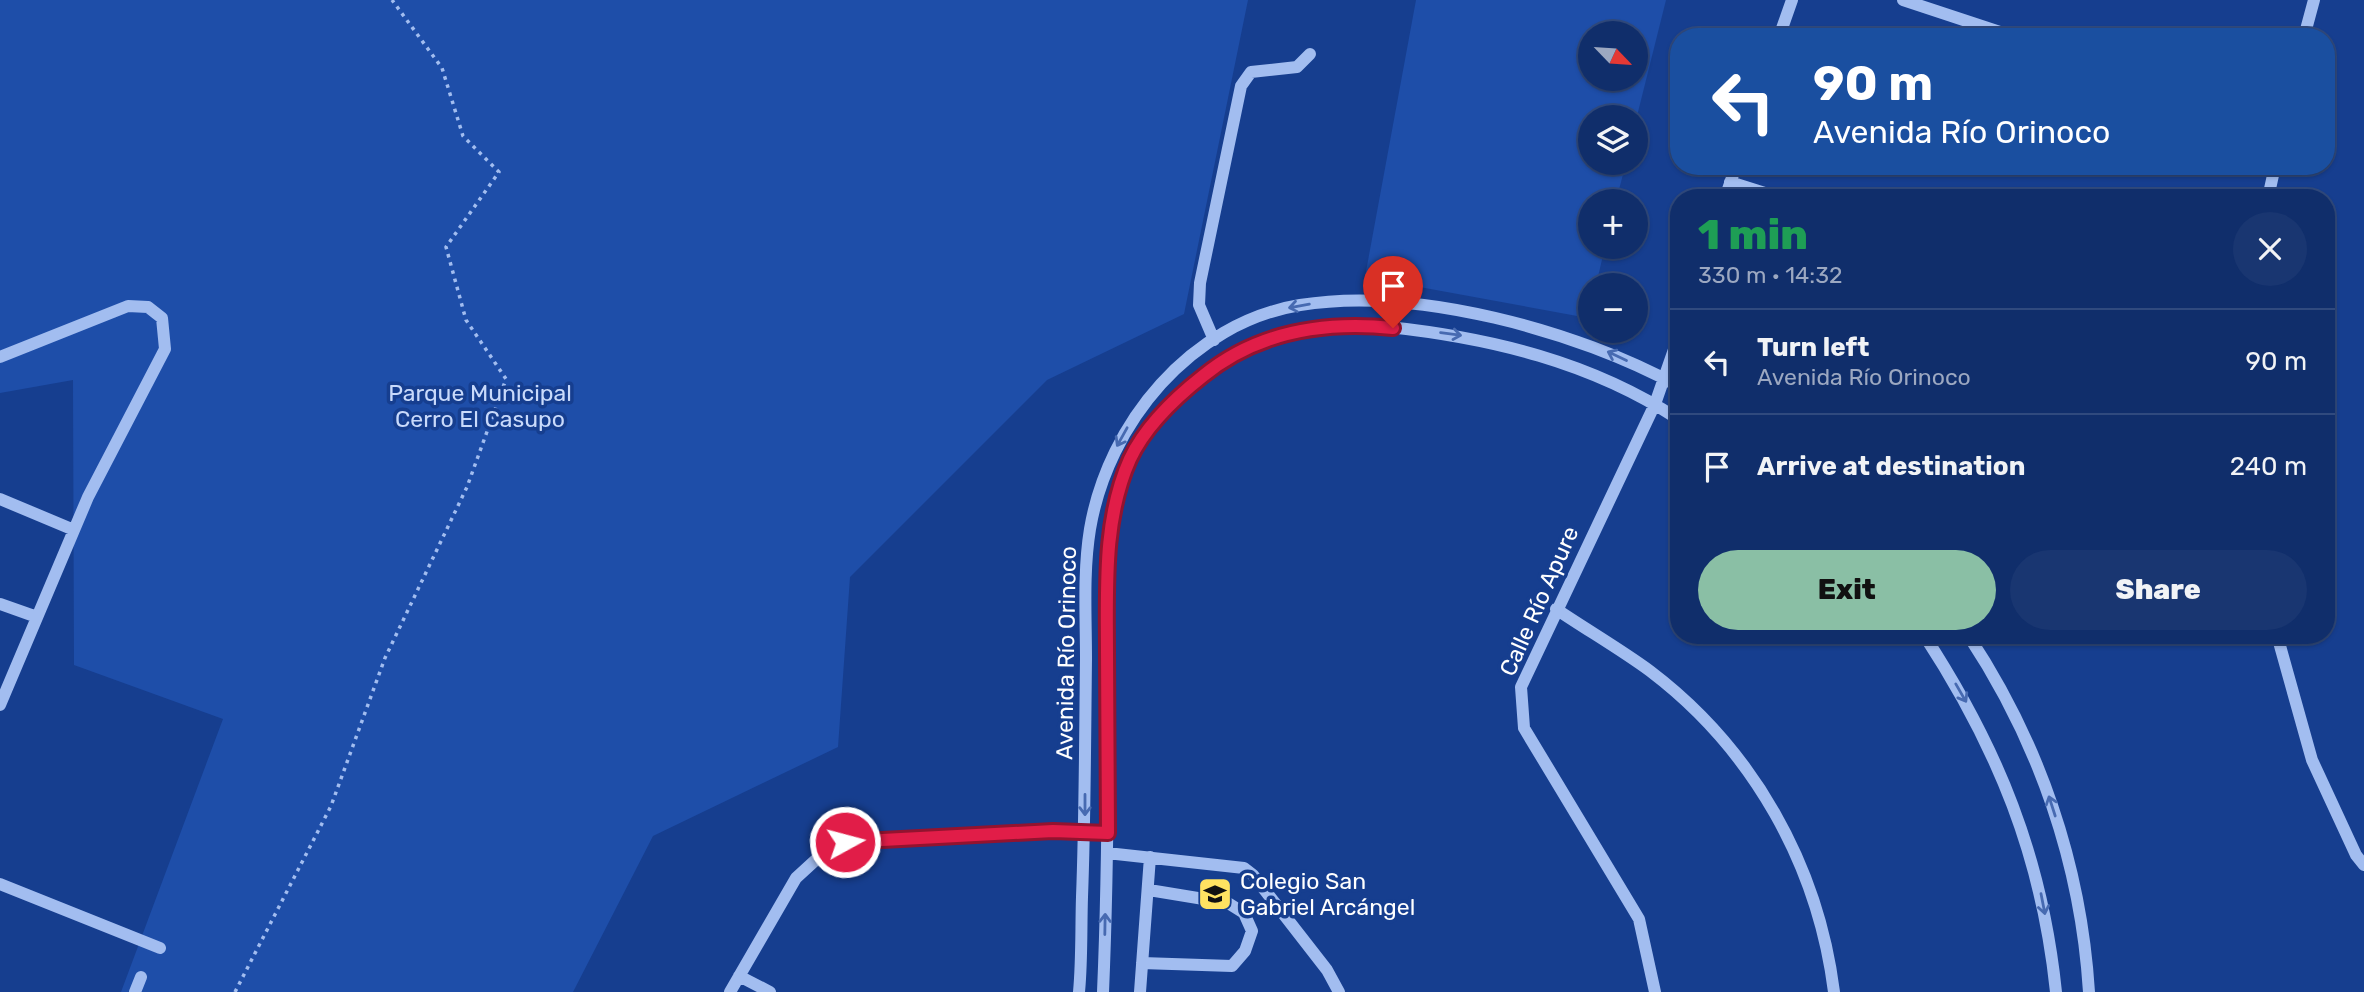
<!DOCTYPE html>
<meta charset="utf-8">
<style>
:root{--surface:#102e6b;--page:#193671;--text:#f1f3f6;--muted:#9ca8c1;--line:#304a7e;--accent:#8abfa5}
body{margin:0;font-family:Rubik,sans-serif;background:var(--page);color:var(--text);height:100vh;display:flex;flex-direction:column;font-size:26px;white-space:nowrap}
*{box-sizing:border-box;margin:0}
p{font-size:23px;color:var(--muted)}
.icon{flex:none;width:38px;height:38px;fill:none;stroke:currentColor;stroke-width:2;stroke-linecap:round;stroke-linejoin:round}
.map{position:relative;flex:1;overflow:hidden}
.panel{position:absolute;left:1670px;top:189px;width:665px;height:455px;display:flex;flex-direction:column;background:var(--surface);border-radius:28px;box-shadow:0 2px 5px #0004,0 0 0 2px var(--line)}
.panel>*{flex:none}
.guide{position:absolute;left:1670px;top:28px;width:665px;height:147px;border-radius:28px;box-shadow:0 2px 5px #0004,0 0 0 2px var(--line);background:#1a4fa0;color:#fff;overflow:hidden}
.needle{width:46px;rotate:115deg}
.tools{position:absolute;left:1578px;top:21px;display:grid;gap:14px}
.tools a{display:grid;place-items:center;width:70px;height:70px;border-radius:50%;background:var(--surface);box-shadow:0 2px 5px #0004,0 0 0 2px var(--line);font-size:35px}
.pin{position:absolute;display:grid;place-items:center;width:60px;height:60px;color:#fff;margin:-72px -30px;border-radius:50% 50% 50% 0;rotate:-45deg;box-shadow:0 0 7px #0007}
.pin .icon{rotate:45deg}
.me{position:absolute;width:77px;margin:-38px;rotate:83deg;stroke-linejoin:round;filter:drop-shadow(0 0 5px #0008)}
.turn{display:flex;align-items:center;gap:24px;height:147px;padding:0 28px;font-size:32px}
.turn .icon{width:91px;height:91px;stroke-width:2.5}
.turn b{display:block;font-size:49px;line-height:60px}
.round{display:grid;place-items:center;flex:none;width:74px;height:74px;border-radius:37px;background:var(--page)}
.head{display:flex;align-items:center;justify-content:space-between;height:119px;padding:0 28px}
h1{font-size:42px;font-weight:800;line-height:52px;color:#1e9e55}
.primary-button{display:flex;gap:14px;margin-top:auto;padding:14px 28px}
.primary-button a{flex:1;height:80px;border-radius:42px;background:var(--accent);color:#111;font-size:28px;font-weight:800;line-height:80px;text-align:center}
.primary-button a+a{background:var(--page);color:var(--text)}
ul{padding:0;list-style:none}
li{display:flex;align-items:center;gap:21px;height:105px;padding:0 28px;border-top:2px solid var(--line)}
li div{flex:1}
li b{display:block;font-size:26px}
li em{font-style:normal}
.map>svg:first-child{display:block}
.green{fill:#1e4ea9;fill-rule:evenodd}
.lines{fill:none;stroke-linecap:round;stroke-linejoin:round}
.path{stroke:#a2bdf0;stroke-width:3.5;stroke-dasharray:3.5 5;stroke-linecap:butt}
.minor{stroke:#a2bdf0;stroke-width:12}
.oneway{stroke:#476ab1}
.route-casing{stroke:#92132f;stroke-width:18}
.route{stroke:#e11d48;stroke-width:12}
.labels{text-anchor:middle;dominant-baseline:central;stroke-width:7;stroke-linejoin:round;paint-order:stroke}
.park-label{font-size:23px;fill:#c9dafb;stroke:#163e8f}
.street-label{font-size:23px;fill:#fff;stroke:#163e8f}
.poi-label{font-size:23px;fill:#fff;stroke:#163e8f;text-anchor:start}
</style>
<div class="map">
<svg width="2364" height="992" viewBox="0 0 2364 992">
<rect width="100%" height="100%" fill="#163e8f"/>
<path class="green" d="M0,0H1248L1184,314L1047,380L850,577L838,747L653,836L573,992H121L223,719L74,665L73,380L0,393Z
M1416,0H1666L1636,120V117H1591V163H1626L1616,201H1591V247H1605L1596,285H1591L1588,318L1365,277ZM1591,33H1636V79H1591Z"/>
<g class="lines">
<path class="path" d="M235,992L331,806L385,658L467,487L506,379L466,320L446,247L499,172L463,136L442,68L392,0"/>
<path class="minor" d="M1903,0L2015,37
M1779,37L1792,0
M2304,37L2314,0
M1730,182L1781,198
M1725,198L1736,166
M2268,198L2275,166
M1214,340L1199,305L1200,283L1241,86L1251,72L1297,67L1310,54
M0,357L128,306L148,307L162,318L165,349L88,497L0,705
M0,499L74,530
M0,604L37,617
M1556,609C1587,630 1620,649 1650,671C1753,749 1818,865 1834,992
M1924,635C1998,748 2042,857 2056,992
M1968,635C2039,742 2081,864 2089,992
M2277,635L2312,760L2356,855L2364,865
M1107,853L1244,868L1253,875L1327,970L1339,992
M0,884L160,948
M1142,963L1232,966L1245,951L1252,931L1244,913L1228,903L1149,890
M739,976L770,992
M135,992L141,977
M730,992L796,878L820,856L845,842L1053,830L1108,833
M1079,992C1082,961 1081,928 1082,897C1085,818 1085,739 1086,659C1086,616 1083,572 1090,529C1108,423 1191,323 1300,305C1415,286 1578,331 1678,386
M1103,992C1107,899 1108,807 1108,714C1107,637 1099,553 1122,478C1131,449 1152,423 1174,402C1236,342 1302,318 1389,327C1491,338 1591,362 1678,419
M1140,992L1150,857
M1655,992L1639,919L1524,728L1521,687L1655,404L1678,338"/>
</g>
<defs><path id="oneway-shaft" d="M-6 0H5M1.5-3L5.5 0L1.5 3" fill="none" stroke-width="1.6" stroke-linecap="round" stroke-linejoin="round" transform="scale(1.75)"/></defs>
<g class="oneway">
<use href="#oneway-shaft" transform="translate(1299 306) rotate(170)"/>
<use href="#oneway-shaft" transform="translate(1451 334) rotate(7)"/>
<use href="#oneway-shaft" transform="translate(1617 356) rotate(-155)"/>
<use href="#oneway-shaft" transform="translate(1122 437) rotate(119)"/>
<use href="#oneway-shaft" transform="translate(1961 693) rotate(60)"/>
<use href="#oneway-shaft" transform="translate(1085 805) rotate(90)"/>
<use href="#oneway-shaft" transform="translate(2052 806) rotate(-108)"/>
<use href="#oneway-shaft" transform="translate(2043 904) rotate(79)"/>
<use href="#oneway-shaft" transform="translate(1105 924) rotate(-89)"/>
</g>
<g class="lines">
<g class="route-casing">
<path id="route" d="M845,842L1053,831L1108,833C1108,773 1107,713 1107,652C1107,588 1103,519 1130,459C1146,425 1175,398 1203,376C1258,331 1325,321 1393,328"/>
</g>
<use href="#route" class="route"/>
</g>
<defs>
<g id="school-square" transform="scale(1.75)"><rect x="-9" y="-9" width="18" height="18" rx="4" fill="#ffe261" stroke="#163e8f"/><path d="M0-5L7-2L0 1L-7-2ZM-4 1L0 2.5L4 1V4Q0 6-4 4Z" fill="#111"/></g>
</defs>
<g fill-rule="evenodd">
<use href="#school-square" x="1215" y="894"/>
</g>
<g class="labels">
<g class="park-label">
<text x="480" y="393">Parque Municipal<tspan x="480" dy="26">Cerro El Casupo</tspan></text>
</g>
<g class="street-label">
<text transform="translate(1539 601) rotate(-66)">Calle Río Apure</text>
<text transform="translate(1066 653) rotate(-89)">Avenida Río Orinoco</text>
</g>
<g class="poi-label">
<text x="1240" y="881">Colegio San<tspan x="1240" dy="26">Gabriel Arcángel</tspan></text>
</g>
</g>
</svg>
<div class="tools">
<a><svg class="needle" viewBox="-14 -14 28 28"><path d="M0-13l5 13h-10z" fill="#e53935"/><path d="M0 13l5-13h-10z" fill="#9ca8c1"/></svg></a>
<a><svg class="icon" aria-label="layers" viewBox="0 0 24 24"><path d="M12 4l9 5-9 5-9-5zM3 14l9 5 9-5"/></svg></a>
<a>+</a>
<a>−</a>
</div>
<div class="pin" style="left:1393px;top:328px;background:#d93025"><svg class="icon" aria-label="arrive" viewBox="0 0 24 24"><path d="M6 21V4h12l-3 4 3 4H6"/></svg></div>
<svg class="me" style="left:845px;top:842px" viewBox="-20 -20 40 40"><circle r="17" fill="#e11d48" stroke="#fff" stroke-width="3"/><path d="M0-11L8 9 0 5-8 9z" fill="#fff"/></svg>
<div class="guide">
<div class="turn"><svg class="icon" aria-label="left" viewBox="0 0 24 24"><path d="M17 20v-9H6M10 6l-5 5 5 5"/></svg><div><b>90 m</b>Avenida Río Orinoco</div></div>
</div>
<section class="panel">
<div class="head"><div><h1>1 min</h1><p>330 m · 14:32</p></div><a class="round"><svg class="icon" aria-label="close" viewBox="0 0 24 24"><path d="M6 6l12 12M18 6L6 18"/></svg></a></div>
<ul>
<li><svg class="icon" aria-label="left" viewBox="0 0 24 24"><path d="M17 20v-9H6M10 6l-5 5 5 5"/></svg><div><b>Turn left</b><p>Avenida Río Orinoco</p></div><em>90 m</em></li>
<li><svg class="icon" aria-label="arrive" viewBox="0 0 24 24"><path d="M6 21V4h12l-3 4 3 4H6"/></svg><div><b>Arrive at destination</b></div><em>240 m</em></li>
</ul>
<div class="primary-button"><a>Exit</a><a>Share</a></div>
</section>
</div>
